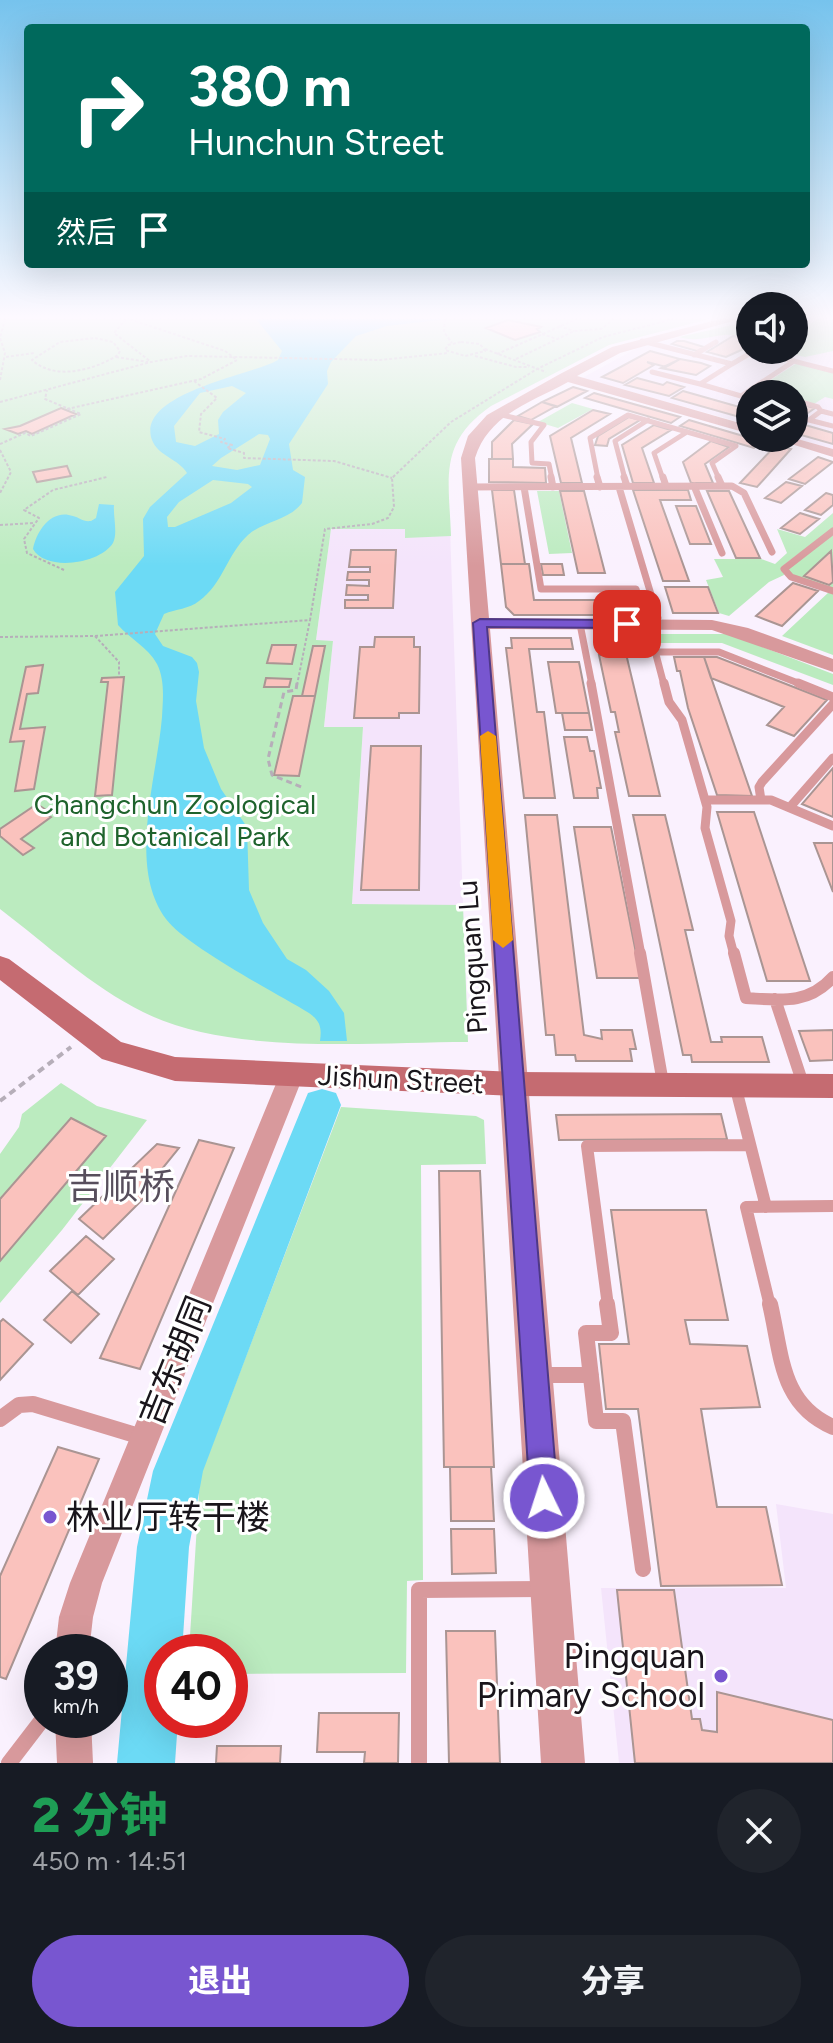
<!DOCTYPE html>
<html lang="zh">
<meta charset="utf-8">
<style>
:root{--surface:#171b24;--page:#20242c;--text:#f1f3f6;--muted:#9ea1a6;--accent:#7856d0}
body{margin:0;font-family:Figtree,"Noto Sans SC",sans-serif;background:var(--page);color:var(--text);height:100vh;display:flex;flex-direction:column;font-size:30px;white-space:nowrap}
*{box-sizing:border-box;margin:0}
p{font-size:26px;color:var(--muted)}
.icon{flex:none;width:44px;height:44px;fill:none;stroke:currentColor;stroke-width:2;stroke-linecap:round;stroke-linejoin:round}
.map{position:relative;height:1763px;overflow:hidden}
.drawer{display:flex;flex-direction:column;background:var(--surface);flex:1}
.drawer>*{flex:none}
.banner{position:absolute;left:24px;top:24px;width:786px;height:244px;border-radius:8px;box-shadow:0 8px 32px #0002;background:#00695c;color:#fff;overflow:hidden}
.controls{position:absolute;left:736px;top:292px;display:grid;gap:16px}
.controls a{display:grid;place-items:center;width:72px;height:72px;border-radius:50%;background:var(--surface);box-shadow:0 8px 32px #0002;font-size:40px}
.speed{position:absolute;left:24px;top:1634px;display:flex;gap:16px;font-size:40px;font-weight:700;text-align:center}
.speed>*{display:grid;place-content:center;width:104px;height:104px;border-radius:50%;background:var(--surface);box-shadow:0 8px 32px #0002;line-height:1}
.speed small{font-size:20px;font-weight:400}
.speed .limit{border:12px solid #d22;background:#fff;color:#111}
.pin{position:absolute;display:grid;place-items:center;width:68px;height:68px;color:#fff;margin:-34px;border-radius:16px;box-shadow:0 4px 12px #0006}
.me{position:absolute;width:88px;margin:-44px;rotate:356deg;stroke-linejoin:round;filter:drop-shadow(0 0 6px #0008)}
.turn{display:flex;align-items:center;gap:28px;height:168px;padding:0 32px;font-size:36px}
.turn .icon{width:104px;height:104px;stroke-width:2.5}
.turn b{display:block;font-size:56px;line-height:68px}
.then{display:flex;align-items:center;height:76px;padding:0 32px;background:#0003;gap:16px;font-size:30px}
.round{display:grid;place-items:center;flex:none;width:84px;height:84px;border-radius:42px;background:var(--page)}
.head{display:flex;align-items:center;justify-content:space-between;height:136px;padding:0 32px}
h1{font-size:48px;font-weight:800;line-height:60px;color:#1e9e55}
.cta{display:flex;gap:16px;margin-top:auto;padding:16px 32px}
.cta a{flex:1;height:92px;border-radius:48px;background:var(--accent);color:#fff;font-size:32px;font-weight:800;line-height:92px;text-align:center}
.cta a+a{background:var(--page);color:var(--text)}
.map>svg:first-child{display:block}
.built{fill:#f4e4fb}
.green{fill:#bbebbf}
.water{fill:#6cdaf5;fill-rule:evenodd}
.lines{fill:none;stroke-linecap:round;stroke-linejoin:round}
.river{fill:#6cdaf5;fill-rule:evenodd}
.building{fill:#fac2bd;stroke:#aa9593;stroke-width:2}
.path-far2{stroke:#b6aeb9;stroke-width:2;stroke-dasharray:3 2;stroke-linecap:butt}
.path-far1{stroke:#b6aeb9;stroke-width:3;stroke-dasharray:6 4;stroke-linecap:butt}
.path{stroke:#b6aeb9;stroke-width:4;stroke-dasharray:7 5;stroke-linecap:butt}
.service-far4{stroke:#d8999c;stroke-width:5}
.service-far3{stroke:#d8999c;stroke-width:7}
.service-far2{stroke:#d8999c;stroke-width:9}
.service-far1{stroke:#d8999c;stroke-width:12}
.service{stroke:#d8999c;stroke-width:16}
.minor{fill:#d8999c;fill-rule:evenodd}
.tertiary{fill:#d8999c;fill-rule:evenodd}
.secondary{fill:#c56b71;fill-rule:evenodd}
.route{fill:#7856d0;stroke:#4e3887;stroke-width:2}
.slow{fill:#f59e0b}
.poi-dot{fill:#7856d0;stroke:#fff;stroke-width:3}
.labels{text-anchor:middle;dominant-baseline:central;stroke-width:6;stroke-linejoin:round;paint-order:stroke}
.park-label{font-size:28px;fill:#1e632c;stroke:#fff}
.street-label{font-size:28px;fill:#19151b;stroke:#fff}
.near-street-label{font-size:34px;fill:#19151b;stroke:#fff}
.near-poi-label{font-size:34px;fill:#19151b;stroke:#fff;text-anchor:start}
.near-neighbourhood-label{font-size:36px;fill:#574e5c;stroke:#fff}
</style>
<div class="map">
<svg width="833" height="1763" viewBox="0 0 833 1763">
<rect width="100%" height="100%" fill="#faf1fe"/>
<path class="built" d="M794,319L833,320V449L794,438V394H750V425L582,378L639,347L750,321V350H794Z
M331,529H450L463,905H352L363,728L324,727L333,641H316Z
M776,1504L833,1514V1763H619L601,1588H786Z"/>
<path class="green" d="M0,319H709L609,345L491,406C438,443 449,478 451,536L405,538V529H331L316,640L333,641L324,727H363L352,904L463,905L468,1042C371,1042 230,1056 143,1012C92,987 46,944 0,909Z
M817,319L833,320V351L805,357L775,350H794V322L812,323Z
M750,321V334C740,339 735,334 724,335C706,337 697,342 679,337Z
M797,363L833,372V399L825,397L814,404L794,399V394H776L758,388Z
M572,403L593,409L558,428L538,422Z
M537,491H559L572,553L549,554Z
M833,513V528C817,543 799,552 783,566L784,575L769,582L729,616L719,613L706,580L723,577L714,559H761L775,564L787,553L777,529L805,537Z
M833,535V589L789,574L788,568L810,548Z
M829,592H833V655L782,636Z
M657,634H729L833,674V685L722,643H659Z
M61,1083L97,1106L147,1120L62,1230L0,1303V1154L19,1127L22,1114Z
M341,1107L476,1116L484,1120L486,1164L421,1165L423,1580L407,1581L406,1673L230,1674V1652H189L200,1477Z"/>
<path class="water" d="M256,319H448L387,326L356,336L331,362L327,371L328,384L289,444L293,470L305,477L302,503C288,521 264,521 248,535C227,554 223,584 199,601C189,609 176,609 164,614L155,634L163,646L192,657L197,663L199,672L196,701L204,748L221,789L247,827L249,890L263,923L287,959L306,970L329,991L344,1013L347,1041H320C322,1027 320,1021 309,1013C276,993 186,946 166,919C127,867 157,778 162,717C163,699 165,680 157,664C148,647 130,639 118,625L115,592L144,556L143,519L150,507L187,473C179,459 158,456 152,440C135,393 253,375 278,360L282,351ZM232,386L246,393L223,412L218,420L219,434L195,446L176,442L174,426L200,393ZM259,434L268,435L270,439L260,465L237,470L212,466L221,458ZM213,480L248,484L252,487L231,503L175,527H168L167,517L179,502Z
M99,504L114,505C113,516 118,533 113,543C100,564 46,572 33,549C36,532 51,508 73,516C81,518 82,522 91,521L96,518Z"/>
<g class="lines">
<path class="river" d="M322,1089L336,1093L341,1105L203,1471L189,1547L182,1652H162V1720H178L175,1763H117L137,1547L153,1471L303,1105L308,1093Z"/>
</g>
<path class="building" d="M508,320L541,327L537,329L540,332L515,340L486,328Z
M750,335V346L726,357L707,352L733,336L744,338Z
M677,341H684L704,347L697,351L672,344Z
M650,351L680,359L666,367L647,362L654,365L623,383L602,377Z
M680,359L701,363L710,366L696,375L661,368Z
M637,378L663,385L667,382L684,387L669,396L625,385Z
M573,387L587,391L557,407L542,402Z
M683,391L750,410V420L672,398Z
M594,393L612,398L680,417L671,423L585,398Z
M542,402L556,406L531,420L518,416Z
M794,403L815,408L795,422L833,433V444L794,433Z
M61,408L76,414L32,434L26,431L18,434L5,429L20,426Z
M593,410L610,414L571,438L582,483H561L550,436Z
M629,417L640,420L609,439L607,446L595,445L598,436Z
M514,420L533,424L512,444L513,459H492V442Z
M689,420L750,438L764,441L754,448L680,426Z
M654,425L671,430L642,448L654,483H633L622,445Z
M711,441L729,447L705,464L713,483H691L683,462Z
M776,445L791,449L757,487L740,483Z
M818,457L833,462L805,484L789,479Z
M489,459H513V467L545,468L546,483L489,482Z
M67,466L71,476L37,482L33,472Z
M786,482L802,486L781,503L765,498Z
M492,490H514L525,564H501Z
M633,490H688L691,500H660L689,581H663Z
M560,491H584L605,573H578Z
M707,491H729L760,558H736Z
M826,493L833,495V505L821,515L805,510Z
M676,506H696L711,544H690Z
M800,513L819,519L800,534L781,528Z
M351,550H396L393,608H345V600H368V595H346L347,585L369,586V580H347L348,572H370V567H349Z
M831,551L833,582L829,585L804,576Z
M501,564H529L534,600H634L638,615H514L506,607Z
M541,564H562L564,575H543Z
M793,583L818,591L782,626L756,616Z
M665,587H708L718,613H673Z
M375,637H414V647H420L419,713H399V718H354L360,647H374Z
M599,637H622L660,796H629L615,732H619L615,712H611L599,655H603Z
M511,638H571L573,649H529L537,712H544L555,798H524L506,648H512Z
M272,645H296L292,664L267,663Z
M313,646H325L315,696H302Z
M674,657H704L752,796L717,795L688,708L680,671H677Z
M704,657H717L827,700L794,736L767,725L784,707L711,678Z
M548,662H579L589,713H556Z
M43,665L38,693L27,694L20,729L45,727L34,789L15,791L24,741L10,742L26,667Z
M124,677L112,795L95,796L108,682H101L102,678Z
M266,678L291,679L289,687H264Z
M293,696H315L299,776L274,775Z
M562,713H589L592,730H565Z
M564,737H587L590,751H594L601,788H597L598,798H574Z
M371,746H421L419,890H361Z
M833,768V817L802,804Z
M37,804L49,812L46,814L51,817L21,839L34,848L23,855L0,836V829Z
M717,812H754L810,981H767Z
M525,815H557L584,1035L602,1039L601,1030H632L636,1049H630L632,1061H576L575,1055H556L554,1035H546Z
M633,815H665L693,930H685L711,1042H722L721,1037H762L769,1062H692L691,1055H683Z
M574,827H611L641,978H597Z
M814,843H833V892Z
M833,1030V1060L810,1061L799,1031Z
M721,1114L727,1139L559,1140L556,1115Z
M71,1118L106,1136L0,1261V1199Z
M199,1140L234,1148L140,1369L100,1358Z
M157,1144L179,1148L153,1180L158,1184L103,1239L79,1219Z
M439,1171H480L494,1467H444Z
M611,1210H706L728,1320H685L690,1344L747,1346L760,1407L701,1409L717,1507H766L782,1585L661,1586L638,1409H606L599,1344H629Z
M86,1236L114,1259L78,1295L50,1271Z
M72,1291L99,1314L71,1343L44,1320Z
M3,1319L33,1344L0,1380V1322Z
M58,1447L99,1459L6,1679L0,1677V1576Z
M450,1467H491L494,1521H451Z
M451,1529H494L496,1573L452,1574Z
M617,1590H674L692,1719H700L702,1730L717,1732V1692L833,1720V1763H635Z
M446,1631H495L500,1763H449Z
M319,1713H399L398,1763H364L365,1752H317Z
M217,1746H281L280,1763H216Z"/>
<g class="lines">
<path class="path-far2" d="M126,319L114,333L151,362
M445,319L444,332L452,343
M559,326L574,331
M542,334L557,339
M95,338L113,342L120,351L118,355C94,370 55,381 32,360L60,342Z
M461,342L480,344L485,351L465,356L445,350L448,345Z
M485,349L546,372
M497,354L577,319
M475,356L516,367H529
M6,357L34,353
M116,357L148,362
M516,359L574,331L601,329L614,319
M0,380L5,353L0,338L5,319
M194,381L217,398L201,414L199,432L225,439L221,442L232,445L227,448L244,453V458L334,461L392,478
M0,402L151,362L187,356L380,360L448,353
M67,409L201,379L237,360L225,351L129,319
M0,444L25,433L31,436L81,414L45,399L47,390
M0,450L11,472L0,493
M0,525L34,523
M64,570L27,553L24,539L39,518L24,510L53,490L107,477
M95,636L310,620L325,529L372,524L388,518L394,507L392,478L451,422L537,369L603,337L673,319
M0,637L95,636L119,662V677
M297,685L310,620"/>
<path class="path-far1" d="M297,683L296,690L284,692L268,759L272,775L304,788"/>
<path class="path" d="M0,1101L71,1047"/>
<path class="service-far4" d="M642,341L732,364L754,351L833,371
M694,355L716,342
M732,364L700,384L741,396L794,361
M652,372L700,384
M751,389L770,394
M794,400L818,407L821,411
M498,414L544,425L531,442L532,463L549,464L552,479
M833,414L821,411L809,420L833,426
M598,479L590,438L628,415L736,446L712,463L719,479
M625,479L615,441L648,420
M663,479L654,453L687,432"/>
<path class="service-far3" d="M551,477L553,487
M597,477L600,487
M624,477L627,486
M663,477L666,486
M718,477L722,486
M694,486L722,553
M470,487L732,486L744,493L772,552
M524,487L541,589H636L644,618L651,624L650,632L664,685
M619,487L658,618L651,624
M833,531L784,569L791,577L833,591
M580,624L592,685
M655,652H719L803,685"/>
<path class="service-far2" d="M591,683L641,955
M664,683L669,702L682,720L707,807L705,828L731,921L729,936L734,955
M798,683L833,697
M705,800H771L833,826
M761,800L759,787L762,782L833,704
M790,807L833,758"/>
<path class="service-far1" d="M640,953L663,1083
M734,953L746,998C780,1000 808,1005 833,977
M775,999L803,1084
M735,1085L766,1207
M608,1306L587,1146L750,1145
M770,1306L746,1207L833,1206"/>
<path class="service" d="M607,1304L611,1333H586L596,1421H623L643,1569
M770,1304C782,1355 780,1404 833,1427
M541,1375H591
M0,1419L19,1405L33,1404L142,1437
M9,1763L42,1720
M419,1763V1590L543,1589"/>
<path class="minor" d="M292,1064L300,1067L304,1074L102,1583L93,1617L89,1652H55L59,1617L70,1583L280,1074L284,1067Z
M55,1720H91L93,1763H57Z"/>
<path class="tertiary" d="M720,319H740L620,353L577,376L750,426V434L568,382C530,403 489,414 475,458L489,618L712,620L748,628L833,659V672L712,630L490,629L585,1763H541L461,458L468,436L487,415L560,374L612,347Z
M772,438H794L833,449V457Z"/>
<path class="secondary" d="M0,956L9,959L121,1042L175,1057L514,1072L833,1074V1098L514,1096L175,1081L102,1059L0,980Z"/>
</g>
<linearGradient id="sky" x2="0" y2="1"><stop stop-color="#76c3ed"/><stop offset="0.56" stop-color="#fdf9ff"/><stop offset="1" stop-color="#fdf9ff" stop-opacity="0"/></linearGradient>
<rect width="833" height="566" fill="url(#sky)"/>
<path class="route" d="M480,619L627,620L634,624L627,628L487,627L558,1498L554,1508L544,1512L534,1508L530,1498L473,623Z"/>
<path class="slow" d="M488,731L496,736L513,940L503,948L493,940L480,736Z"/>
<g class="poi-dot">
<circle cx="50" cy="1517" r="8"/>
<circle cx="721" cy="1676" r="8"/>
</g>
<g class="labels">
<g class="park-label">
<text x="175" y="804">Changchun Zoological<tspan x="175" dy="32">and Botanical Park</tspan></text>
</g>
<g class="street-label">
<text transform="translate(472 957) rotate(-94)">Pingquan Lu</text>
<text transform="translate(401 1079) rotate(3)">Jishun Street</text>
</g>
<g class="near-street-label">
<text transform="translate(175 1361) rotate(-68)">吉东胡同</text>
</g>
<g class="near-poi-label">
<text x="66" y="1517">林业厅转干楼</text>
<text x="705" y="1656" text-anchor="end">Pingquan<tspan x="705" dy="39">Primary School</tspan></text>
</g>
<g class="near-neighbourhood-label">
<text x="121" y="1186">吉顺桥</text>
</g>
</g>
</svg>
<div class="controls">
<a><svg class="icon" aria-label="sound" viewBox="0 0 24 24"><path d="M4 9h4l5-4v14l-5-4H4zM17 9q2 3 0 6"/></svg></a>
<a><svg class="icon" aria-label="layers" viewBox="0 0 24 24"><path d="M12 4l9 5-9 5-9-5zM3 14l9 5 9-5"/></svg></a>
</div>
<div class="speed"><div>39<small>km/h</small></div><div class="limit">40</div></div>
<div class="pin" style="left:627px;top:624px;background:#d93025"><svg class="icon" aria-label="arrive" viewBox="0 0 24 24"><path d="M6 21V4h12l-3 4 3 4H6"/></svg></div>
<svg class="me" style="left:544px;top:1498px" viewBox="-20 -20 40 40"><circle r="17" fill="#7856d0" stroke="#fff" stroke-width="3"/><path d="M0-11L8 9 0 5-8 9z" fill="#fff"/></svg>
<div class="banner">
<div class="turn"><svg class="icon" aria-label="right" viewBox="0 0 24 24"><path d="M7 20v-9h11M14 6l5 5-5 5"/></svg><div><b>380 m</b>Hunchun Street</div></div>
<div class="then">然后<svg class="icon" aria-label="arrive" viewBox="0 0 24 24"><path d="M6 21V4h12l-3 4 3 4H6"/></svg></div>
</div>
</div>
<section class="drawer">
<div class="head"><div><h1>2 分钟</h1><p>450 m · 14:51</p></div><a class="round"><svg class="icon" aria-label="close" viewBox="0 0 24 24"><path d="M6 6l12 12M18 6L6 18"/></svg></a></div>
<div class="cta"><a>退出</a><a>分享</a></div>
</section>
